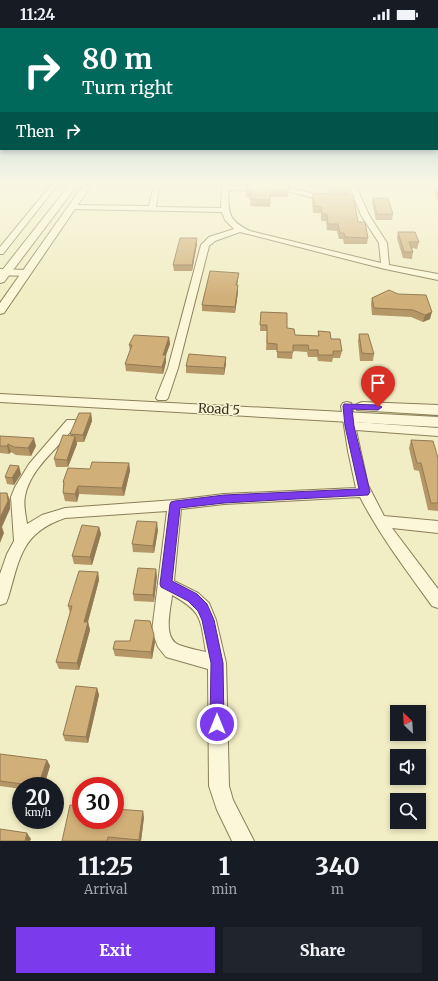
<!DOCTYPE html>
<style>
:root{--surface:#171b24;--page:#20242c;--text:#f1f3f6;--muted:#9ea1a6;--accent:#7c3aed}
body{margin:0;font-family:Merriweather,serif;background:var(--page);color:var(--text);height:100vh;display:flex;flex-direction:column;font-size:15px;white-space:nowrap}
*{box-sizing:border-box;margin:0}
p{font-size:13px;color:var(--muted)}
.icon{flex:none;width:22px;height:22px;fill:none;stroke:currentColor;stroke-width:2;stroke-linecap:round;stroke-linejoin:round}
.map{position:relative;height:813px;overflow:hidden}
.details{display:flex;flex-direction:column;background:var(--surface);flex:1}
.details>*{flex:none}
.guide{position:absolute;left:0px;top:0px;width:438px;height:122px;box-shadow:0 2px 6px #0003;background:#00695c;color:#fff;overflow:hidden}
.needle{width:26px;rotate:335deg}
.buttons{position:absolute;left:390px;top:677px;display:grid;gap:8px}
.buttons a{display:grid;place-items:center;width:36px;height:36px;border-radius:0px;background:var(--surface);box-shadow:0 2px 6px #0003;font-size:20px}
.speed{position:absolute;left:12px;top:749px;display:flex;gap:8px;font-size:20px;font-weight:700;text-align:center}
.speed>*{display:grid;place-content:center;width:52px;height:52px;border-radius:50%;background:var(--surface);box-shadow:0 2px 6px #0003;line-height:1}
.speed small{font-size:10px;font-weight:400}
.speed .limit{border:6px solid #d22;background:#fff;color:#111}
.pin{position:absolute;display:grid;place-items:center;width:34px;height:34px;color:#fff;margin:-41px -17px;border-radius:50% 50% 50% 0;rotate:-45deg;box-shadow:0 0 4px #0007}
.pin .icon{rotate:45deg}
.me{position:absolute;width:44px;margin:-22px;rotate:0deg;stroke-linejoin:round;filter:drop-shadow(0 0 3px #0008)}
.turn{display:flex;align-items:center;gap:14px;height:84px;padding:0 16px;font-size:18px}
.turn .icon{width:52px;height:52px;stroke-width:2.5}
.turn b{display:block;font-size:28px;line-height:34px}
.then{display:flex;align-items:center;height:38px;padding:0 16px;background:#0003;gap:8px;font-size:15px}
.eta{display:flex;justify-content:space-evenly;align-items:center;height:68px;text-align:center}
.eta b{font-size:24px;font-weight:800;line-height:28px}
.cta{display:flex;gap:8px;margin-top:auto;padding:8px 16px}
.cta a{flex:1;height:46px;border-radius:0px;background:var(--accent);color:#fff;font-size:16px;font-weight:800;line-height:46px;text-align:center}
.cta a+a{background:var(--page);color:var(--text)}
.status{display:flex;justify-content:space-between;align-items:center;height:28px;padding:0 20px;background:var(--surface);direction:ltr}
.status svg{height:11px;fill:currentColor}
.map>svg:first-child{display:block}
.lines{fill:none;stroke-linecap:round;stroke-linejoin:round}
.minor-casing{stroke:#8c7f59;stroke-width:2}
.tertiary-casing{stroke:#8c7f59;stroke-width:2}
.minor{fill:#fbf7d8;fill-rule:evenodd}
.tertiary{fill:#fbf7d8;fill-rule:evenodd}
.wall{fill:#b49667}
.shaded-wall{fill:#927a54}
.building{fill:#d1af78;stroke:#927a54}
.route{fill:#7c3aed;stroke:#51269a}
.labels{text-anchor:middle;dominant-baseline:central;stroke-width:3;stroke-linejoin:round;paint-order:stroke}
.street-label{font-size:13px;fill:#3c331e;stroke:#f7f5d4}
</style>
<div class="status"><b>11:24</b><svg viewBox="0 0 49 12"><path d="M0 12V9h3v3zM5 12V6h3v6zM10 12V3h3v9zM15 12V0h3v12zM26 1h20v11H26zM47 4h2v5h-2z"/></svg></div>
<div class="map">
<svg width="438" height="813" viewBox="0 0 438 813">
<rect width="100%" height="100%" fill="#f1edc4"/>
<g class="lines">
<g class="minor-casing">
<path id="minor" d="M52,156H58L3,226H0V219Z
M154,156H160L156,179L221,180L222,156H228V158L287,159L314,166L354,168L349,156H355L369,187L387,215L389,237L438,246V252L385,241L240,204L215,213L209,218L178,340L168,370L166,372H158L156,370L168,340L201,217L209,209L234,201L225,192L222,184L72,181L69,179L72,177L149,178ZM228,162L287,163L314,170L355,172L361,187L379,215L381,235L250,203C227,192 229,185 228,162Z
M0,241L26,242L30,245L26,248L0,247Z
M347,374L351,375L355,394L438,400V408L356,402L368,457L384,488L438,493V505L392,500L438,561V580L432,578C407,543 380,508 360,469L224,476L181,481L174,553L198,565L209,575L216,592L226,635L229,758L233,772L254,813H232L217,782L209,758L208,641L166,629L158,619L152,603L167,483L65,490C21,505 20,530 8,570L6,575L0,577V546L7,526L14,513L11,469L15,459L29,436L67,392H75L77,395C61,419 31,438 25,468C23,477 26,488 27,496L42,487L65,480L175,472L224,466L356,460L348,423L341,378L343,375ZM172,567C203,584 200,591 206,624C197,622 187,620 179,617C162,610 171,581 172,567Z"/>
</g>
<g class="tertiary-casing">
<path id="tertiary" d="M70,156H78L4,254L0,255V245Z
M84,156H92L4,285L0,286V275Z
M0,366L438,389V399L0,374Z
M362,374L438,377V387L357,382L355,379L357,376Z"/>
</g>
<use href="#minor" class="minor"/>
<use href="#tertiary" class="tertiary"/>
</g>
<path class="wall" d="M248,156H301V157L289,156V158L248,157Z
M328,157L351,161L350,166L327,165Z
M436,157H438V173L434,165Z
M289,158L288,169H271L270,179L250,178L251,169H246V162Z
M313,165L358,194L368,210L367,216H344L343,211H339L337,203L327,202L326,193H321V185H313L312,171Z
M373,170L393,186L392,192H376L372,175Z
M398,204L419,214L417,221L412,220L413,224L412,231L403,230L397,210Z
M197,210V216L192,243H174L173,237Z
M238,251L237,257H238V264L235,285L202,283V277Z
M389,262L430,291L423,294L411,289L372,287L371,276L372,270Z
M261,284L287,300L295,307L318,308V303L331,311L342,323L340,330H333L332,334L318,333L317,329H308L307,324L293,323L292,331L277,330V322H266L267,303H260Z
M359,306L374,326L373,333H360L358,313Z
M169,309L170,316L166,327V334L163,346L126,343L125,336L130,323L129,317Z
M226,329V336L224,347L186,345V338Z
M91,385L92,393L84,414H77V416L68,439H56L54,431L71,408L70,406Z
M0,408L36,418L31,428L16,427L11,424L9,426L0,425Z
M411,412L438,430V483L428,482L419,443L414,442L409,420Z
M129,435L130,443L124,468L79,466L77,474L65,473L63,465L64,459L63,454L90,441Z
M21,446L14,457L7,456L5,449Z
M99,499L101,506L92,537L74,536L72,528Z
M158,502L154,525L133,524L132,516Z
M98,544L99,552L88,594L90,602L79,642L59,641L56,634L70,585L68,578Z
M157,548L154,574L134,573L133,566Z
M130,613L155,614L152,631L115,628L113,621Z
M97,660L99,667L88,715L65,713L63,707Z
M0,726L47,732L50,738L44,758H21V761L0,758Z
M144,789L141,813H62Z"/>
<path class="shaded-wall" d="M197,210V216L192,243V237Z
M239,245L238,251L236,264V257Z
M238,257V264L235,285V279Z
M432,284L430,291L423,294L425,287Z
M169,309L170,316L166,327V334L163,346L162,339L163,327Z
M226,329V336L224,347V340Z
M91,385L92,393L84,414L83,407Z
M75,408L77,416L68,439L67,432Z
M34,410L36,418L31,428L28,420Z
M8,416L11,424L9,426L7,418Z
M129,435L130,443L124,468L122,460Z
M19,438L21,446L14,457L12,450Z
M78,458L79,466L77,474L75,466Z
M7,465L10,472V481L2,499L4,505L0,515V490Z
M157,494L158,502L154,525L153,518Z
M99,499L101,506L92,537L90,529Z
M156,541L157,548L154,574L153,567Z
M98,544L99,552L86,601L84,594Z
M88,594L90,602L79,642L77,635Z
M154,607L155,614L152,631L151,624Z
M97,660L99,667L88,715L86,709Z
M47,732L50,738L44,758H38Z
M143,783L144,789L141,813H139V812Z
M27,805L31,811L30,813H25Z"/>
<path class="building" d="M247,157L289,158V162H271L270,172L250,171L251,162H246Z
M328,157H350L351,161L328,160Z
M313,165L353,167L358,194H365L368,210L345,209L344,205H340L338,196H328L327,186H322L321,179L314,178Z
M373,170H388L393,186H377Z
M398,204H415L419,214H409L413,224H404Z
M180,210H197L192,237H173Z
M210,243L239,245L236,257H238L235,279L202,277Z
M389,262L398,266L426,267L432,284L425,287L413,282L374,280L372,270Z
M261,284L287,285V300L294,301L295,307L319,308L318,303L330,304L331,311H340L342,323H333V327H318V322H309L308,317H293V324H277V316L267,315V297H260Z
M359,306H368L374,326L362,325Z
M134,307L169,309L163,327H166L162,339L125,336L132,317H129Z
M189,326L226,329L224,340L186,338Z
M79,385H91L83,407L70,406Z
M63,407L75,408L67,432L54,431Z
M0,408L34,410L28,420L14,419L8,416L7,418H0Z
M411,412L433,413L438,430V475H431L421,435H417Z
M92,434L129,435L122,460L78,458L75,466L63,465L64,454H63L68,440L90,441Z
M10,437L19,438L12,450L5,449Z
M0,465H7L8,473L0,490Z
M137,493L157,494L153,518L132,516Z
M82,497L99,499L90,529L72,528Z
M138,540L156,541L153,567L133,566Z
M79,543L98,544L84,594H88L77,635L56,634L72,578H68Z
M135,592L150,593L154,607L151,624L113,621L115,613H130Z
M76,658L97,660L86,709L63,707Z
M0,726L47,732L38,758L0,753Z
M70,777L81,778V792H115V781L143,783L139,812L108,809L107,813H62Z
M0,801L27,805L25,813H0Z"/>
<linearGradient id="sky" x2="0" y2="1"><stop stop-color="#8dbad8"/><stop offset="0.58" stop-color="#f9f7e4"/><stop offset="1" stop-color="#f9f7e4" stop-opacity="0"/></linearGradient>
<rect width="438" height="270" fill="url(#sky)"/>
<path class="route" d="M344,376L378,377L382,379L378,382L352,381L354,398L370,464L368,467L224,475L180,480L172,553L197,566L207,576L214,592L223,635L224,696L222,701L217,703L212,701L210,696L211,635L202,592L198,583L188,573L161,559L160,556L170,476L171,474L175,473L224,467L359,461L345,398L343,378Z"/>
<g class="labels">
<g class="street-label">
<text transform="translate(219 381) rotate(3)">Road 5</text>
</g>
</g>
</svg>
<div class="buttons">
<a><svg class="needle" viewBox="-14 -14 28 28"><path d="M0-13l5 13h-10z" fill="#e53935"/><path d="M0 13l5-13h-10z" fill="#9ea1a6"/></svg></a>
<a><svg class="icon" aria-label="sound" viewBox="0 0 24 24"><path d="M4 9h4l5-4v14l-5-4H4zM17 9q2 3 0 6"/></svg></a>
<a><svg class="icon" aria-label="search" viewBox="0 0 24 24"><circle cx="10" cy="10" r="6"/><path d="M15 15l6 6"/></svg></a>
</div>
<div class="speed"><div>20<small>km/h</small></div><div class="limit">30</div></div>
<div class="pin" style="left:378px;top:379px;background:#d93025"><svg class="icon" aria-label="arrive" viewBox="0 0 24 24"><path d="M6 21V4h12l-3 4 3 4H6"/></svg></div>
<svg class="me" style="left:217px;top:696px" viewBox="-20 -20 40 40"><circle r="17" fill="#7c3aed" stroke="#fff" stroke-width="3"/><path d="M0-11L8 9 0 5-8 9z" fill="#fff"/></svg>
<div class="guide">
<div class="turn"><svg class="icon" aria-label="right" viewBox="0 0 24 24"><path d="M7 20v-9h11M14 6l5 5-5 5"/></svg><div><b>80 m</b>Turn right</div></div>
<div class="then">Then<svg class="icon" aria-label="right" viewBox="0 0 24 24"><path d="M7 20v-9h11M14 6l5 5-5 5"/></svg></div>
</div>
</div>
<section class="details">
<div class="eta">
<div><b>11:25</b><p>Arrival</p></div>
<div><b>1</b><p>min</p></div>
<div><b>340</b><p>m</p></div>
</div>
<div class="cta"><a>Exit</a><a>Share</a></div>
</section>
